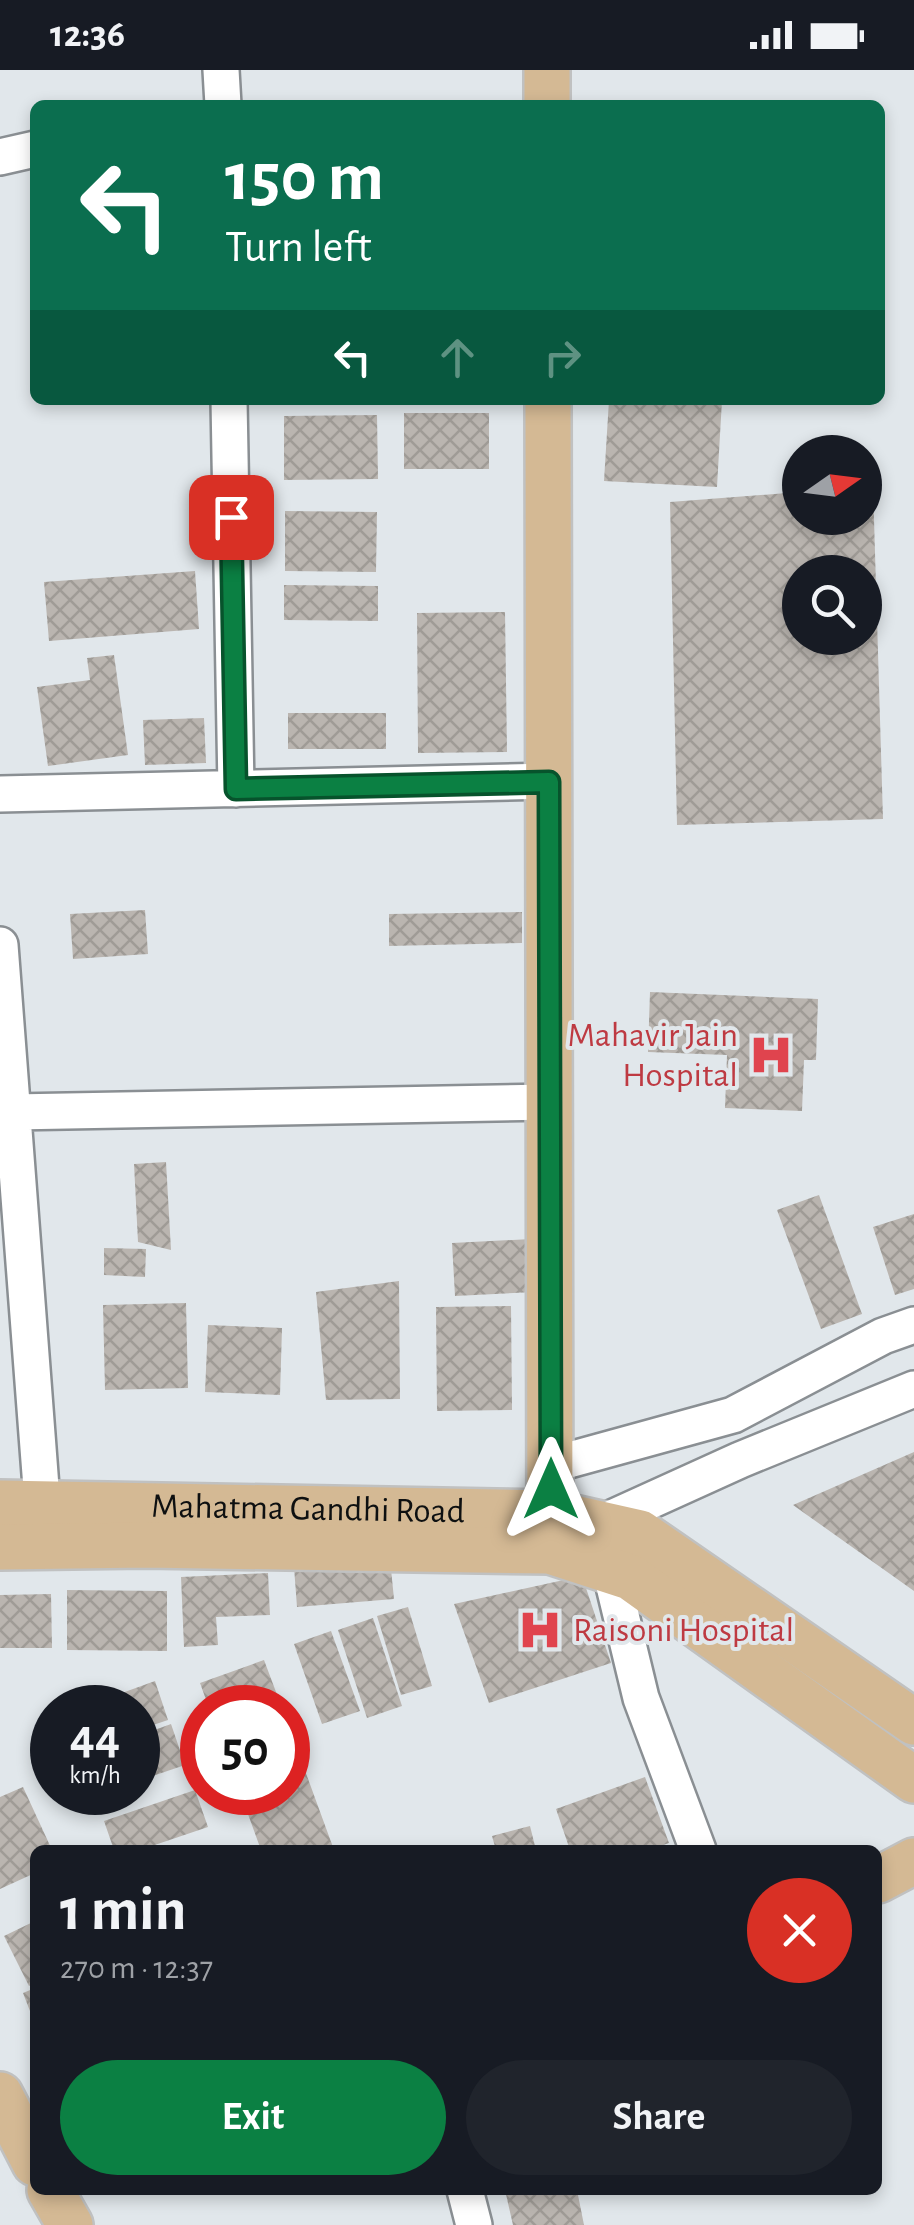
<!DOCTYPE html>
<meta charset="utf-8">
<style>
:root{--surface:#171b24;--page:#20242c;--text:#f1f3f6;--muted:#9ea1a6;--accent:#0b8043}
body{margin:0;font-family:"Alegreya Sans",sans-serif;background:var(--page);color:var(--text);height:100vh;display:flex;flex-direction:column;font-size:38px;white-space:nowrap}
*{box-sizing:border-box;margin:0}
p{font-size:32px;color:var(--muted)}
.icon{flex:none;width:55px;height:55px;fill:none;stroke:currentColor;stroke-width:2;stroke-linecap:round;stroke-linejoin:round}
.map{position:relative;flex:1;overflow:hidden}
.side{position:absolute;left:30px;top:1775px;width:852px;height:350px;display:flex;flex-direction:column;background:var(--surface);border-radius:15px;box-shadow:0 5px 15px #0003}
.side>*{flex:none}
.top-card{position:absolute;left:30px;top:30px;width:855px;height:305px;border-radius:15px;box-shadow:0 5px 15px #0003;background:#0b6e4f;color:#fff;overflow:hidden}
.needle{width:65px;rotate:76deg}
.fabs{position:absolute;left:782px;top:365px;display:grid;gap:20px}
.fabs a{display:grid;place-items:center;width:100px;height:100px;border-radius:50%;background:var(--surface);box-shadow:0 5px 15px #0003;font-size:50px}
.speed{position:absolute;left:30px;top:1615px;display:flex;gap:20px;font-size:50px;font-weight:700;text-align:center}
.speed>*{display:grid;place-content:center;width:130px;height:130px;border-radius:50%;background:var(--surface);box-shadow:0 5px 15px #0003;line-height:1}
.speed small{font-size:25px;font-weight:400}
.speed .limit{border:15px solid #d22;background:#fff;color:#111}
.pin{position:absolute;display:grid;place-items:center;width:85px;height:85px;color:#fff;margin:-42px;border-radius:20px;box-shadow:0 5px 15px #0006}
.me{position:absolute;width:110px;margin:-55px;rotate:0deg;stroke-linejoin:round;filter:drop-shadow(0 0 8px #0008)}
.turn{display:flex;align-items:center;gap:35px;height:210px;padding:0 30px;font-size:45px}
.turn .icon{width:130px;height:130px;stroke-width:2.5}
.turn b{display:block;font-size:70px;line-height:85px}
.lanes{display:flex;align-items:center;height:95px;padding:0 30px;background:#0003;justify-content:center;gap:50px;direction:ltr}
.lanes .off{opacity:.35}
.round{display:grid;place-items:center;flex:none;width:105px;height:105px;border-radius:52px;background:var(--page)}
.headline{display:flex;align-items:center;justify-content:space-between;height:170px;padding:0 30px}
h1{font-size:60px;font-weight:600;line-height:75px}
.cta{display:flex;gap:20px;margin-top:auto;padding:20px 30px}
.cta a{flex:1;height:115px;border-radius:60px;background:var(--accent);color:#fff;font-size:40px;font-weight:600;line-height:115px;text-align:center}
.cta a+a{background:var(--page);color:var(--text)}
.status{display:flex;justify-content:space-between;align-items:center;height:70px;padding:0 50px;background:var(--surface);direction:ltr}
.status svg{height:28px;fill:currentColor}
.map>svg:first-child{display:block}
.building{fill:url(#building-cross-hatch);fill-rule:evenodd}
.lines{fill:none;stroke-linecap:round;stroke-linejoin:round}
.minor-casing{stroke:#8a8f93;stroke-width:40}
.major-casing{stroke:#c0c1c1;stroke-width:50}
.minor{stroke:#fff;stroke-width:35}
.major{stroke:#d4b994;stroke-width:45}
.route-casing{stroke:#07532c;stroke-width:25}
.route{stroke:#0b8043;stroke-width:18}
.labels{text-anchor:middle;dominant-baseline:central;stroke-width:8;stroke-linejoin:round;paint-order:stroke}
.health-label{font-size:35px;fill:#be3a42;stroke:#e1e7eb;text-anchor:end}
.street-label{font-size:35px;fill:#0e1011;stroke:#e1e7eb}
</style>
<div class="status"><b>12:36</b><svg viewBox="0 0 49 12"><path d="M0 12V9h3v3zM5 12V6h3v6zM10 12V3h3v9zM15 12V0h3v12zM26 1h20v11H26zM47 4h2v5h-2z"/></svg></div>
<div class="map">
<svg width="914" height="2155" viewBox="0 0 914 2155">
<defs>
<pattern id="building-cross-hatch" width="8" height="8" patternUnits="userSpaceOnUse" patternTransform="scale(2.5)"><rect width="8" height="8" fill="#bab5b0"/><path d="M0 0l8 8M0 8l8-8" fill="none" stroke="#9f9b96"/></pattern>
</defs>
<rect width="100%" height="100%" fill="#e1e7eb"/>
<path class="building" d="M609,330H722L717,417L604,411Z
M404,343H489V399H404Z
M377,345L378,409L284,410V346Z
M873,416L883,749L677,755L670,432L800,422V448H865V417ZM800,502H865V568H800Z
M285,441L377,442L376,502L285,501Z
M195,501L199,559L49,571L44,512Z
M284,515L378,516V551L284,550Z
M505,542L507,682L418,683L417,543Z
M114,585L128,685L48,696L37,617L90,610L87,588Z
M288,643H386V679H288Z
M204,648L206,693L145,695L143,650Z
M145,840L148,884L73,889L70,844Z
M522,842V873L389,876V844Z
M650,922L818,929L816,990H804L802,1041L725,1038L727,985L648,982Z
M166,1092L171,1180L138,1172L134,1094Z
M819,1125L862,1244L821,1259L777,1140Z
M914,1144V1219L895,1225L873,1157Z
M531,1169L535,1222L455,1226L452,1173Z
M104,1178L146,1179L145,1207L104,1205Z
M399,1211L400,1329L326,1330L316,1222Z
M186,1233L188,1318L105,1320L103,1235Z
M511,1236L512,1340L437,1341L436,1237Z
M208,1255L282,1258L280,1325L205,1322Z
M914,1382V1521L793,1435Z
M390,1489L394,1529L297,1537L294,1497Z
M268,1503L270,1545L216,1547L218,1575L184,1577L181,1507Z
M582,1506L611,1593L489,1633L454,1534Z
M67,1520L167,1521V1581L67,1580Z
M51,1524L52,1578H0V1525Z
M408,1537L432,1616L401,1625L377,1546Z
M373,1548L402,1636L367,1648L338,1560Z
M331,1561L360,1641L322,1654L294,1574Z
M264,1590L282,1638H209L200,1613Z
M155,1611L168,1650L138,1660V1638H102L100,1631Z
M171,1654L185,1695L138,1711V1666Z
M288,1654L334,1780H261L240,1722H288Z
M645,1707L669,1773L649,1780H570L556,1739Z
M23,1717L52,1780H35V1803L0,1819V1727Z
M195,1720L208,1757L140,1780H114L104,1751Z
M530,1756L536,1780H496L492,1766Z
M35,1851V1913L29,1916L4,1866Z
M35,1918V1954L23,1923Z
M505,2120H577L584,2155H513Z"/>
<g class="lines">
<g class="minor-casing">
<path id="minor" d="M221,0L223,35
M0,87L35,79
M229,330L236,719
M0,724L549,711
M0,875L44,1457
M13,1042L550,1032
M551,1395L733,1345L883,1266L914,1255
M698,1780L641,1628L599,1454L740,1390L914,1319
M465,2120L474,2155"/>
</g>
<g class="major-casing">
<g id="major">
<path d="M547,0V35"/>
<path d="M548,330L550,1481"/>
<path id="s1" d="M0,1433L551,1443L640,1463L914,1652"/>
<path d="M0,1477L145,1475L550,1481L630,1507L914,1710"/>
<path d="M878,1810L914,1791"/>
<path d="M0,2025L35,2093"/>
<path d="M50,2120L70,2155"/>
</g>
</g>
<use href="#minor" class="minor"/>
<use href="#major" class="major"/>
</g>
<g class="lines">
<g class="route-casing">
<path id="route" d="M231,447L236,719L549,712L551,1419"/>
</g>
<use href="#route" class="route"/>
</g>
<defs>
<g id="hospital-bare" transform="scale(3.45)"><path d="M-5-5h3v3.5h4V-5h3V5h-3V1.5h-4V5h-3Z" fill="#e0444e" stroke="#e1e7eb" stroke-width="2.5" paint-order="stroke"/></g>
</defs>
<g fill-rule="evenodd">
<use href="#hospital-bare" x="771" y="985"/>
<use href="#hospital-bare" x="540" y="1560"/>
</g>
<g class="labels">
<g class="health-label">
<text x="738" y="965">Mahavir Jain<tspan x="738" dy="40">Hospital</tspan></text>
<text x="573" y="1560" text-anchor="start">Raisoni Hospital</text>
</g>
<g class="street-label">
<text stroke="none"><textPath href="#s1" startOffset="308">Mahatma Gandhi Road</textPath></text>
</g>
</g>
</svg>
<div class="fabs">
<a><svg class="needle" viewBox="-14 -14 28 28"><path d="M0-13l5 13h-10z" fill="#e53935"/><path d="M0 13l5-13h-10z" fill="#9ea1a6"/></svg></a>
<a><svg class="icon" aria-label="search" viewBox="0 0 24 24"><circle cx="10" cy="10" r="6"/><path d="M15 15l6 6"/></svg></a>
</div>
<div class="speed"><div>44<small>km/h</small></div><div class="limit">50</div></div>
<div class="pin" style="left:231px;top:447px;background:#d93025"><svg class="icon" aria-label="arrive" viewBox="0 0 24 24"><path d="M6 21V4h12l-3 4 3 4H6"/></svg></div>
<svg class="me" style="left:551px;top:1419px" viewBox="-20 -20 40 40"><path d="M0-17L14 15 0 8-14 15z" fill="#0b8043" stroke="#fff" stroke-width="4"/></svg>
<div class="top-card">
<div class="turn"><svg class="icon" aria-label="left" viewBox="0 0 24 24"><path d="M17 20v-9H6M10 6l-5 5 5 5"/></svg><div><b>150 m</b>Turn left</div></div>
<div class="lanes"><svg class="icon" aria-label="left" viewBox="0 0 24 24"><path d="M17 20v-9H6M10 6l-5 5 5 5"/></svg><svg class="icon off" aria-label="ahead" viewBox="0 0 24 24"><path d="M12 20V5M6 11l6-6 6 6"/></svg><svg class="icon off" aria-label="right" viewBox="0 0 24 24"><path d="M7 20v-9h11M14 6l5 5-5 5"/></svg></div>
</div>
<section class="side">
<div class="headline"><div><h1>1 min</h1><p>270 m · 12:37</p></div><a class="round" style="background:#d93025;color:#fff"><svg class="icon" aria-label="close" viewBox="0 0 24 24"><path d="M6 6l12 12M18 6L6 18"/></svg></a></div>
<div class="cta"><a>Exit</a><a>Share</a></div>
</section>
</div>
